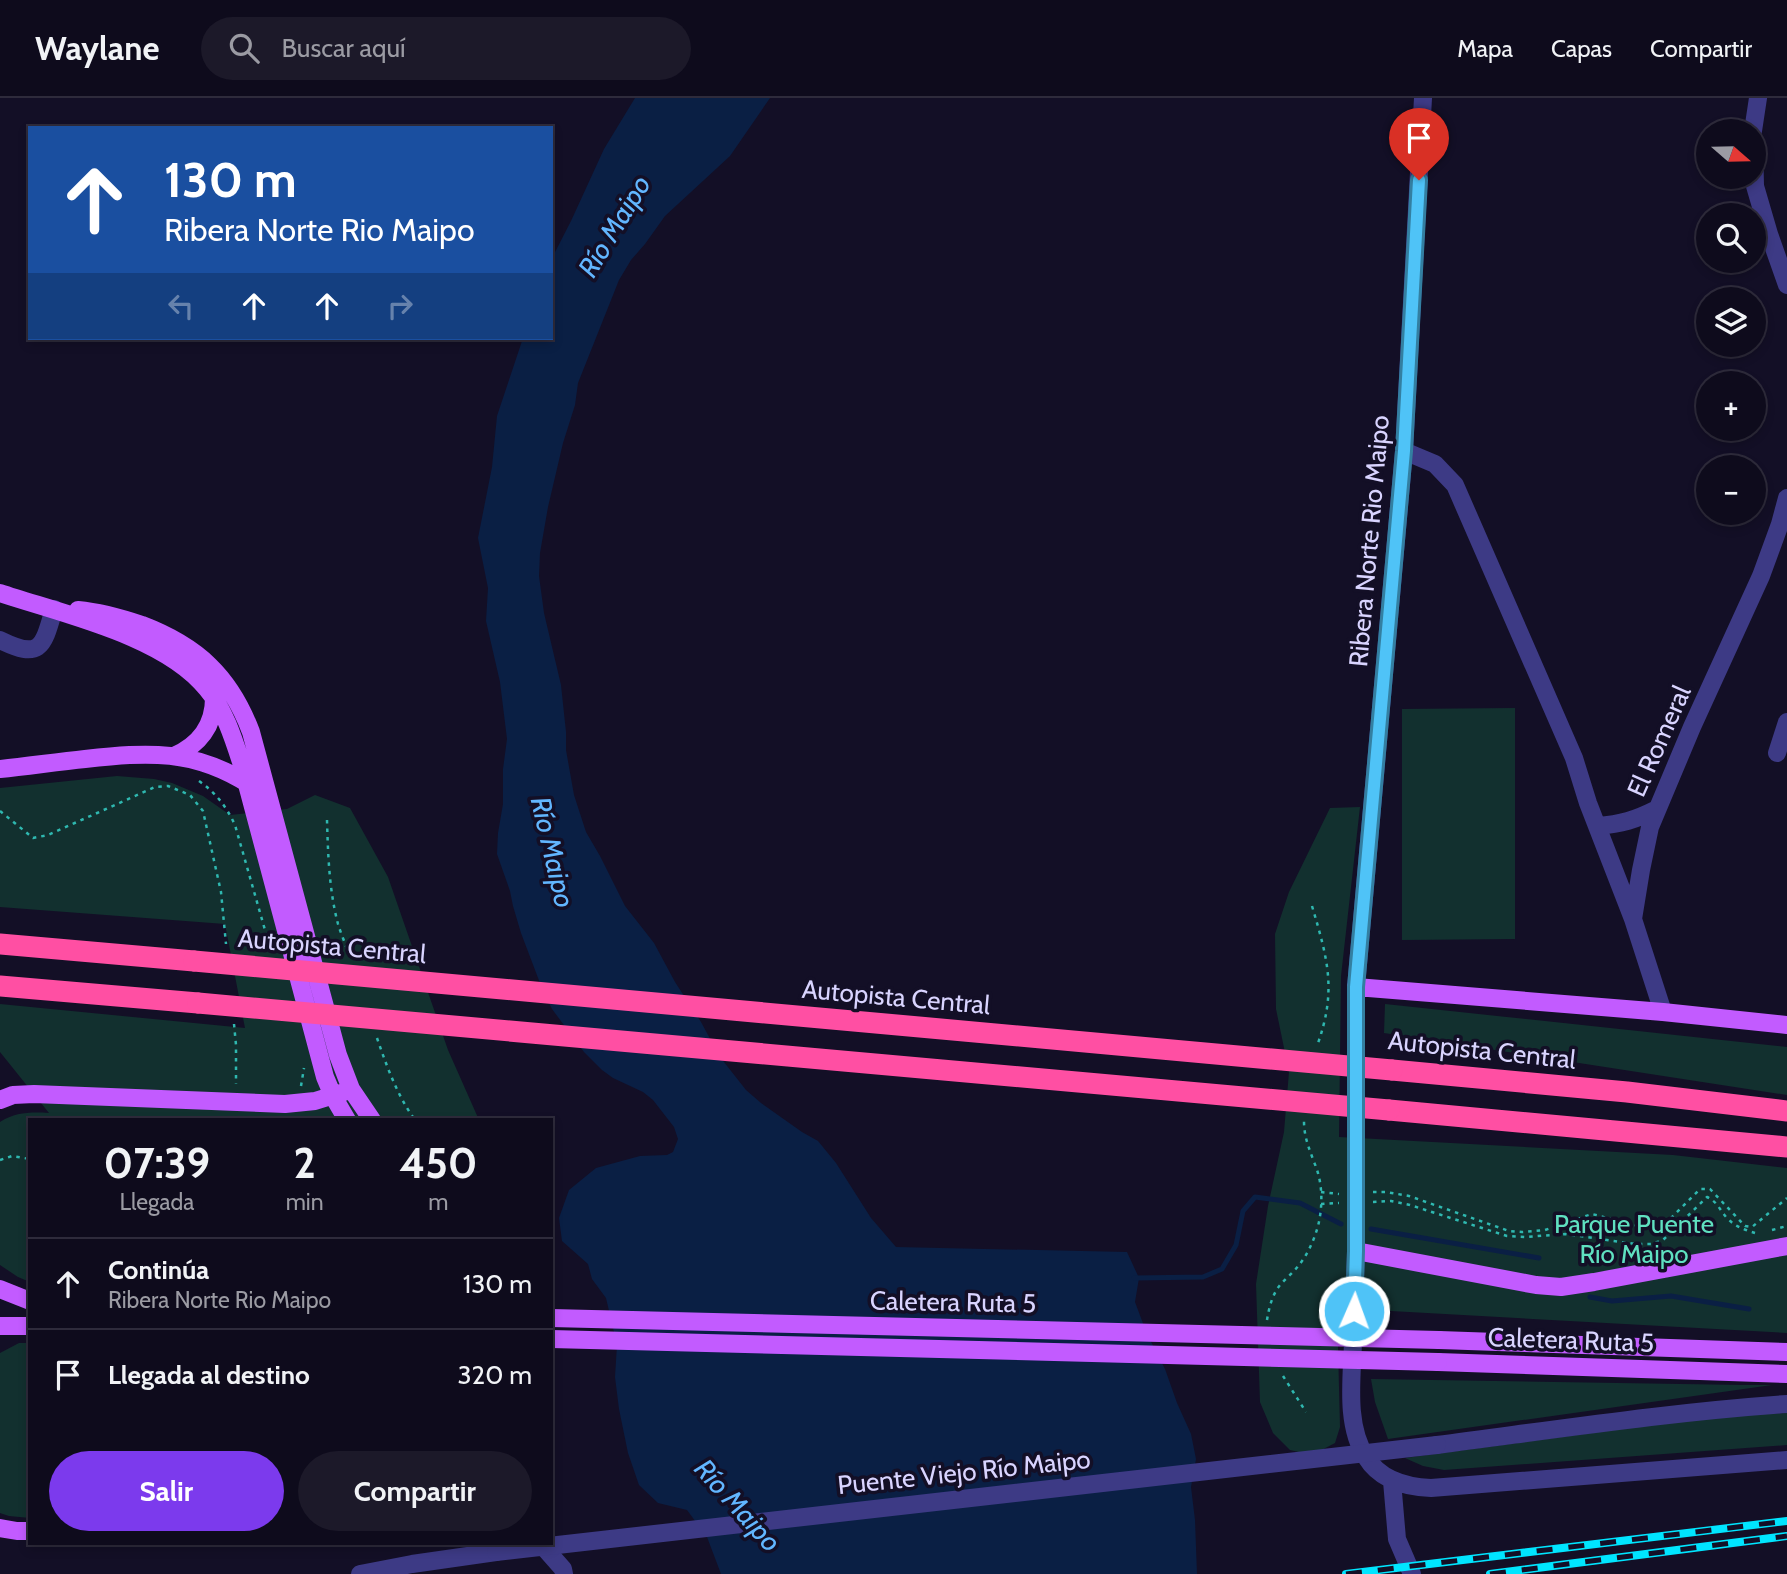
<!DOCTYPE html>
<html lang="es">
<meta charset="utf-8">
<style>
:root{--surface:#0e0b1c;--page:#1c1929;--text:#f1f3f6;--muted:#9b9ba3;--line:#2e2b3b;--accent:#7c3aed}
body{margin:0;font-family:Cabin,sans-serif;background:var(--page);color:var(--text);height:100vh;display:flex;flex-direction:column;font-size:26px;white-space:nowrap}
*{box-sizing:border-box;margin:0}
p{font-size:23px;color:var(--muted)}
.icon{flex:none;width:38px;height:38px;fill:none;stroke:currentColor;stroke-width:2;stroke-linecap:round;stroke-linejoin:round}
.map{position:relative;flex:1;overflow:hidden}
.details{position:absolute;left:28px;top:1020px;width:525px;height:427px;display:flex;flex-direction:column;background:var(--surface);border-radius:0px;box-shadow:0 4px 10px #0003,0 0 0 2px var(--line)}
.details>*{flex:none}
.top-card{position:absolute;left:28px;top:28px;width:525px;height:214px;border-radius:0px;box-shadow:0 4px 10px #0003,0 0 0 2px var(--line);background:#1a4fa0;color:#fff;overflow:hidden}
.needle{width:46px;rotate:110deg}
.controls{position:absolute;left:1696px;top:21px;display:grid;gap:14px}
.controls a{display:grid;place-items:center;width:70px;height:70px;border-radius:50%;background:var(--surface);box-shadow:0 4px 10px #0003,0 0 0 2px var(--line);font-size:35px}
.pin{position:absolute;display:grid;place-items:center;width:60px;height:60px;color:#fff;margin:-72px -30px;border-radius:50% 50% 50% 0;rotate:-45deg;box-shadow:0 0 7px #0007}
.pin .icon{rotate:45deg}
.me{position:absolute;width:77px;margin:-38px;rotate:2deg;stroke-linejoin:round;filter:drop-shadow(0 0 5px #0008)}
.turn{display:flex;align-items:center;gap:24px;height:147px;padding:0 21px;font-size:32px}
.turn .icon{width:91px;height:91px;stroke-width:2.5}
.turn b{display:block;font-size:49px;line-height:60px}
.lanes{display:flex;align-items:center;height:66px;padding:0 21px;background:#0003;justify-content:center;gap:35px;direction:ltr}
.lanes .off{opacity:.35}
.eta{display:flex;justify-content:space-evenly;align-items:center;height:119px;text-align:center}
.eta b{font-size:42px;font-weight:700;line-height:49px}
.primary-button{display:flex;gap:14px;margin-top:auto;padding:14px 21px}
.primary-button a{flex:1;height:80px;border-radius:42px;background:var(--accent);color:#fff;font-size:28px;font-weight:700;line-height:80px;text-align:center}
.primary-button a+a{background:var(--page);color:var(--text)}
ul{padding:0;list-style:none}
li{display:flex;align-items:center;gap:21px;height:91px;padding:0 21px;border-top:2px solid var(--line)}
li div{flex:1}
li b{display:block;font-size:26px}
li em{font-style:normal}
header{display:flex;align-items:center;gap:42px;box-sizing:border-box;height:98px;padding:0 35px;background:var(--surface);border-bottom:2px solid var(--line)}
header strong{font-size:33px}
nav{display:flex;gap:38px;margin-inline-start:auto;font-size:24px}
.search{width:490px;height:63px;background:var(--page);display:flex;align-items:center;gap:18px;box-sizing:border-box;padding:0 24px;border-radius:38px;color:var(--muted);font-size:26px}
.map>svg:first-child{display:block}
.green{fill:#12302f}
.water{fill:#0a1f44}
.lines{fill:none;stroke-linecap:round;stroke-linejoin:round}
.stream{stroke:#0a1f44;stroke-width:5}
.path{stroke:#2fb8b0;stroke-width:2.5;stroke-dasharray:3.5 5;stroke-linecap:butt}
.minor{stroke:#3d3a85;stroke-width:18}
.major{stroke:#c25bff;stroke-width:18}
.highway{stroke:#ff4fa3;stroke-width:21}
.rail-casing{stroke:#00e5ff;stroke-width:8}
.rail{stroke:#130f26;stroke-width:5;stroke-dasharray:16;stroke-linecap:butt}
.minor-bridge{stroke:#3d3a85;stroke-width:18}
.major-bridge{stroke:#c25bff;stroke-width:18}
.highway-bridge{stroke:#ff4fa3;stroke-width:21}
.route-casing{stroke:#337fa1;stroke-width:18}
.route{stroke:#4fc3f7;stroke-width:12}
.labels{text-anchor:middle;dominant-baseline:central;stroke-width:7;stroke-linejoin:round;paint-order:stroke}
.street-label{font-size:26px;fill:#d9d4ff;stroke:#130f26}
.park-label{font-size:26px;fill:#5fe0c0;stroke:#130f26}
.water-label{font-size:28px;font-style:italic;fill:#62b6ff;stroke:#130f26}
</style>
<header>
<strong>Waylane</strong>
<div class="search"><svg class="icon" aria-label="search" viewBox="0 0 24 24"><circle cx="10" cy="10" r="6"/><path d="M15 15l6 6"/></svg>Buscar aquí</div>
<nav><a>Mapa</a><a>Capas</a><a>Compartir</a></nav>
</header>
<div class="map">
<svg width="1787" height="1476" viewBox="0 0 1787 1476">
<rect width="100%" height="100%" fill="#130f26"/>
<path class="green" d="M1515,610V841L1402,842V611Z
M117,678L154,681L172,685L203,698L230,717L287,711L315,697L350,710L388,779L448,952L479,1022H30V1184L18,1179L0,1167V1024C16,1014 31,1014 49,1015L0,954V906L245,930L225,826L0,809V690Z
M1360,709L1341,878L1339,1039L1673,1057L1787,1070V1235L1337,1210L1340,1329L1335,1345L1312,1357L1290,1352L1273,1335L1260,1304L1256,1186L1268,1108L1284,1034L1289,974L1276,911L1275,836L1289,794L1330,710Z
M1385,906L1787,949V997L1384,935Z
M19,1245H30V1420L9,1418L0,1415V1255Z
M1371,1281L1743,1287H1772L1388,1341L1375,1304Z
M1787,1315V1347L1444,1372L1423,1368L1405,1360L1717,1318Z"/>
<path class="water" d="M635,0H770L730,58L665,118L645,146L631,162L619,182L578,285L575,307L563,345L548,409L540,455L539,478L544,515L561,587L566,634V652L574,697L586,734L600,758L625,808L654,845L675,884L701,924L720,959L746,992L761,1005L802,1034L818,1043L836,1065L871,1120L896,1149L1127,1154L1139,1180L1135,1204L1147,1236L1165,1271L1177,1305L1191,1336L1196,1361L1191,1389L1195,1422L1197,1476H721L707,1439L687,1412L658,1405L639,1387L628,1355L619,1311L615,1279L617,1247L606,1200L592,1181L588,1166L562,1143L559,1120L569,1092L596,1070L640,1058L667,1057L673,1054L678,1041L674,1029L653,1002L643,994L613,980L602,972L584,954L552,911L543,893L521,835L513,808L510,793L497,756L498,735L503,706V671L507,641L500,584L486,523L488,490L478,440L492,369L497,318L523,240H551V162L571,123L604,51Z"/>
<g class="lines">
<path class="stream" d="M1371,1131L1539,1160
M1134,1180L1203,1179L1222,1171L1236,1147L1243,1113L1255,1099L1300,1105L1341,1126
M1590,1199L1612,1203L1671,1198L1749,1211"/>
<path class="path" d="M199,683C216,695 226,708 235,727L271,853
M0,713L33,740L48,737L155,689L168,688L190,697L203,713L221,794L226,846
M327,722C328,756 329,792 338,826C341,836 346,847 349,857
M1312,808C1328,862 1337,893 1317,948
M234,926L236,947V986
M377,940C387,969 397,997 415,1022
M301,988L304,970
M0,1062L12,1058L30,1061
M1321,1094L1339,1096
M1373,1094H1386L1409,1098L1509,1133L1522,1134L1545,1132L1592,1116L1658,1133L1700,1091H1710L1745,1128L1752,1129L1787,1100
M1373,1104L1391,1103L1410,1107L1507,1138L1525,1139L1565,1136L1635,1146H1651L1663,1142L1707,1099C1718,1104 1720,1113 1728,1121C1736,1129 1745,1132 1755,1135
M1321,1106L1339,1105
M1772,1132L1787,1128
M1267,1222C1269,1210 1272,1197 1280,1187C1286,1180 1294,1174 1299,1167C1308,1156 1314,1142 1318,1128C1323,1108 1323,1084 1314,1064C1309,1050 1304,1039 1304,1023
M1283,1278L1306,1314"/>
<path class="minor" d="M1753,33L1758,0
M1754,43L1755,88L1769,136L1787,187
M1404,353L1435,366L1455,387L1574,660L1588,705L1633,821
M0,542C41,562 43,549 54,511
M1777,655L1787,624
M1597,728C1622,726 1635,722 1657,711
M1356,889L1404,353L1423,0
M1663,914L1633,821L1641,772L1650,729L1692,629L1761,478L1780,426L1787,400
M1356,1153C1355,1183 1354,1213 1353,1244C1352,1280 1345,1327 1366,1359C1380,1382 1405,1389 1431,1390L1787,1362
M1437,1347C1553,1332 1670,1314 1787,1306
M1392,1383L1397,1441L1412,1476
M541,1446L563,1471L564,1476
M360,1476L412,1466L496,1454"/>
<path class="major" d="M0,495C63,516 165,538 207,591C224,611 233,639 241,664L325,979L333,998L347,1022
M78,512C100,514 121,520 142,527C197,548 230,578 251,634L338,957L351,991L372,1022
M174,658C199,647 214,628 214,600
M0,671C28,668 57,664 85,661C148,654 194,651 250,687
M1787,927L1663,914L1356,889V1153L1536,1187L1561,1189L1594,1184L1787,1148
M0,1002L13,997L34,996L285,1006L315,1003L344,994
M0,1191L30,1203
M0,1228H30
M1439,1242L1787,1254
M1438,1264L1787,1276
M0,1430L17,1433H30"/>
<path class="highway" d="M0,846L194,863
M0,888L198,905
M1392,972L1627,994L1787,1013
M1389,1012L1787,1049"/>
<g class="rail-casing">
<path id="rail" d="M1346,1476L1787,1423
M1490,1476L1787,1438"/>
</g>
<use href="#rail" class="rail"/>
<path class="minor-bridge" d="M496,1454L1437,1347"/>
<path class="major-bridge" d="M551,1220L1439,1242
M551,1241L1438,1264"/>
<path class="highway-bridge" d="M194,863L1392,972
M198,905L1389,1012"/>
</g>
<g class="lines">
<g class="route-casing">
<path id="route" d="M1354,1213L1356,1153V889L1404,353L1419,82"/>
</g>
<use href="#route" class="route"/>
</g>
<g class="labels">
<g class="street-label">
<text transform="translate(1369 443) rotate(-85)">Ribera Norte Rio Maipo</text>
<text transform="translate(1659 643) rotate(-66)">El Romeral</text>
<text transform="translate(332 848) rotate(5)">Autopista Central</text>
<text transform="translate(896 899) rotate(5)">Autopista Central</text>
<text transform="translate(1482 952) rotate(6)">Autopista Central</text>
<text transform="translate(953 1204) rotate(1)">Caletera Ruta 5</text>
<text transform="translate(1571 1242) rotate(2)">Caletera Ruta 5</text>
<text transform="translate(964 1374) rotate(-6)">Puente Viejo Río Maipo</text>
</g>
<g class="park-label">
<text x="1634" y="1126">Parque Puente<tspan x="1634" dy="30">Río Maipo</tspan></text>
</g>
<g class="water-label">
<text transform="translate(614 128) rotate(-59)">Río Maipo</text>
<text transform="translate(553 754) rotate(77)">Río Maipo</text>
<text transform="translate(738 1407) rotate(48)">Río Maipo</text>
</g>
</g>
</svg>
<div class="controls">
<a><svg class="needle" viewBox="-14 -14 28 28"><path d="M0-13l5 13h-10z" fill="#e53935"/><path d="M0 13l5-13h-10z" fill="#9b9ba3"/></svg></a>
<a><svg class="icon" aria-label="search" viewBox="0 0 24 24"><circle cx="10" cy="10" r="6"/><path d="M15 15l6 6"/></svg></a>
<a><svg class="icon" aria-label="layers" viewBox="0 0 24 24"><path d="M12 4l9 5-9 5-9-5zM3 14l9 5 9-5"/></svg></a>
<a>+</a>
<a>−</a>
</div>
<div class="pin" style="left:1419px;top:82px;background:#d93025"><svg class="icon" aria-label="arrive" viewBox="0 0 24 24"><path d="M6 21V4h12l-3 4 3 4H6"/></svg></div>
<svg class="me" style="left:1354px;top:1213px" viewBox="-20 -20 40 40"><circle r="17" fill="#4fc3f7" stroke="#fff" stroke-width="3"/><path d="M0-11L8 9 0 5-8 9z" fill="#fff"/></svg>
<div class="top-card">
<div class="turn"><svg class="icon" aria-label="ahead" viewBox="0 0 24 24"><path d="M12 20V5M6 11l6-6 6 6"/></svg><div><b>130 m</b>Ribera Norte Rio Maipo</div></div>
<div class="lanes"><svg class="icon off" aria-label="left" viewBox="0 0 24 24"><path d="M17 20v-9H6M10 6l-5 5 5 5"/></svg><svg class="icon" aria-label="ahead" viewBox="0 0 24 24"><path d="M12 20V5M6 11l6-6 6 6"/></svg><svg class="icon" aria-label="ahead" viewBox="0 0 24 24"><path d="M12 20V5M6 11l6-6 6 6"/></svg><svg class="icon off" aria-label="right" viewBox="0 0 24 24"><path d="M7 20v-9h11M14 6l5 5-5 5"/></svg></div>
</div>
<section class="details">
<div class="eta">
<div><b>07:39</b><p>Llegada</p></div>
<div><b>2</b><p>min</p></div>
<div><b>450</b><p>m</p></div>
</div>
<ul>
<li><svg class="icon" aria-label="ahead" viewBox="0 0 24 24"><path d="M12 20V5M6 11l6-6 6 6"/></svg><div><b>Continúa</b><p>Ribera Norte Rio Maipo</p></div><em>130 m</em></li>
<li><svg class="icon" aria-label="arrive" viewBox="0 0 24 24"><path d="M6 21V4h12l-3 4 3 4H6"/></svg><div><b>Llegada al destino</b></div><em>320 m</em></li>
</ul>
<div class="primary-button"><a>Salir</a><a>Compartir</a></div>
</section>
</div>
